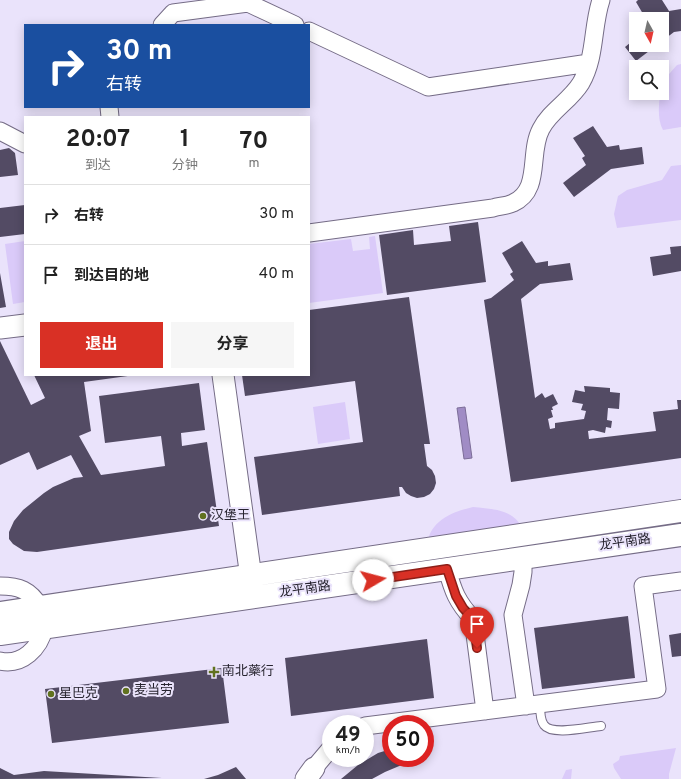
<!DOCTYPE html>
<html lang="zh">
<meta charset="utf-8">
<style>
:root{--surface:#fff;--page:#f6f6f6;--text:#222;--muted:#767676;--line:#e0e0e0;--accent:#d93025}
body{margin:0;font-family:Overpass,"Noto Sans SC",sans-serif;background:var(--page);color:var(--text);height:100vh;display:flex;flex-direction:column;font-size:15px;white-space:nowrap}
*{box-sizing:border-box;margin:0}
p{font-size:13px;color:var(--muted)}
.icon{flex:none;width:22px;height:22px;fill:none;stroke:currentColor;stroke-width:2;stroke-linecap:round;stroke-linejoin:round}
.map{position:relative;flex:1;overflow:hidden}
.details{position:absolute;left:24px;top:116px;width:286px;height:260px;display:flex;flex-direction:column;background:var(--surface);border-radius:0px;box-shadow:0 2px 10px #0003}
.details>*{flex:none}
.top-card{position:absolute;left:24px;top:24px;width:286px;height:84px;border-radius:0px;box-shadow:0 2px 10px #0003;background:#1a4fa0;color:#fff;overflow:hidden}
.needle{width:26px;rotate:172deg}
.controls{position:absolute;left:629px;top:12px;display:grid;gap:8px}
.controls a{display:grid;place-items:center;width:40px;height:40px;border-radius:0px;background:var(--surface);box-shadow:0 2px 10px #0003;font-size:20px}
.speed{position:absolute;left:322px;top:715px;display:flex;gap:8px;font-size:20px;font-weight:700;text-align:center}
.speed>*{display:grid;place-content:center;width:52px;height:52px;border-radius:50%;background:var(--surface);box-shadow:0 2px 10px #0003;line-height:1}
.speed small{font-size:10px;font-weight:400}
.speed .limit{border:6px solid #d22;background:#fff;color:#111}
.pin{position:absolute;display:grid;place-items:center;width:34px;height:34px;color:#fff;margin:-41px -17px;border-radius:50% 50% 50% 0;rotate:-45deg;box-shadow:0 0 4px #0007}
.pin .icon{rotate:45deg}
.me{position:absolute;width:44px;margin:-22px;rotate:82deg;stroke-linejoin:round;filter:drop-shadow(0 0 3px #0008)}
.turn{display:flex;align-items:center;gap:14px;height:84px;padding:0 16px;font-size:18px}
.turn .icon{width:52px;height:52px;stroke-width:2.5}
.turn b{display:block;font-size:28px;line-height:34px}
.eta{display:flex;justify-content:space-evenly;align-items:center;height:68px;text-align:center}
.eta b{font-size:24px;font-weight:700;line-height:28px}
.button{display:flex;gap:8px;margin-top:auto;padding:8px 16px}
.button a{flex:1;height:46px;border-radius:0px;background:var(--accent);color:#fff;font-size:16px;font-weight:700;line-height:46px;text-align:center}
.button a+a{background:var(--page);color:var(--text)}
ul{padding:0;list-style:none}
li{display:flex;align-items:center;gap:12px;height:60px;padding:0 16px;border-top:1px solid var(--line)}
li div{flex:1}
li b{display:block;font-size:15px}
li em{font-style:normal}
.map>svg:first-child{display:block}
.green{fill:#dacaf9}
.water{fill:#a08cc5;stroke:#7c6d98}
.building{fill:#534b64}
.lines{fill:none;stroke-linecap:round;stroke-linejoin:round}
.service-casing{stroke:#756c86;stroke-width:10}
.minor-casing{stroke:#756c86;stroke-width:19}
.tertiary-casing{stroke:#756c86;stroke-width:23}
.secondary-casing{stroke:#756c86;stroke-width:24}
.service{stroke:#fff;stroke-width:8}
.minor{stroke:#fff;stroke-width:17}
.tertiary{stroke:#fff;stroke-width:21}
.secondary{stroke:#fff;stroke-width:22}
.route-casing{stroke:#8d1f18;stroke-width:10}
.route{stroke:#d93025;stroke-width:7}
.poi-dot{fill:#61721f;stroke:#eae3fb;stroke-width:1.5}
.labels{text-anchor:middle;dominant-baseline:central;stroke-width:4;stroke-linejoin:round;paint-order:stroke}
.poi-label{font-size:13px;fill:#27242f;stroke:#eae3fb;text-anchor:start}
.street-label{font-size:13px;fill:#27242f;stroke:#eae3fb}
</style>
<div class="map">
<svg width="681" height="779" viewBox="0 0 681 779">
<rect width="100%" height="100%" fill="#eae3fb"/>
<path class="green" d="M681,64V127L663,130C657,119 659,105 660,93H662V82L677,65Z
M681,165V220L617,228L614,214L618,196L627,190L662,180L671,166Z
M375,236L383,293L309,303V244L351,239L353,251L370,249L369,237Z
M25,241V302L13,304L5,244Z
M345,402L350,439L318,444L313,407Z
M473,507C492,509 515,509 523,530L427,544C431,520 452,512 473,507Z
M676,748L669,774V779H621L614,768L613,764L619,760L620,756Z
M572,769L571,779H562L566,770Z"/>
<path class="water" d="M465,407L472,458L464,459L457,408Z"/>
<path class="building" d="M638,0H662L669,11L681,9V31L674,32L662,41V19H646L636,2Z
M636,38V45H657L636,61L625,47Z
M593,126L607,147L619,145L620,150L642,147L644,164L611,169L574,197L563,183L586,165L582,158L585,156L573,138Z
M9,148L15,153L18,175L0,177V150Z
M25,205V234L0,237V208Z
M478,222L486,282L387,295L379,235L413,230L414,245L451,241L449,226Z
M522,241L536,263L548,261V266L570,263L573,280L540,284L521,299L535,398L542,393L545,398L553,394L558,404L552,407L553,410H551L553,417L548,419L550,429L555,428V423L584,419L586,411L581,410L583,404L572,402L575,390L585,392L584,386L610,388V392L620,393L619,409L608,408L607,420L612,421L611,428L606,427L605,433L593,430L588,431L589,439L656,431L653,412L678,409L677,400H681V458L511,482L484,300L491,298L514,280L510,274L513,272L502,253Z
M681,246V271L653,276L650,257L671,254L670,247Z
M0,273L6,307L0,308Z
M409,297L430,444H424L427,466L432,470L435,476L436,483L434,489L430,494L424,497L417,498L411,496L406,493L402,487H399L400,496L262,515L254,457L363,442L355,381L245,396L242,375H309V310Z
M0,341L31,405L45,398L34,375H135L84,382L91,431L79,436L101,475L165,466L161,436L105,443L99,396L199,383L205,430L181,433L182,446L207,442L219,526L37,552L24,551L13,544L9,539V532L14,521L23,510L44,493L53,487L74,478L83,477L71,455L37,470L29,452L0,465Z
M628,616L635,678L542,689L534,628Z
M681,633V656L672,657L669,635Z
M427,639L434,698L291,716L285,658Z
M222,668L229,723L52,743L45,689Z
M391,749V758H424V759L404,764L385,772L372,779H341L358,765L378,753Z
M236,767L246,779H204L218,775Z
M0,768L14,775L44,771L162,778L0,779Z"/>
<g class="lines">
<g class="service-casing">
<path id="service" d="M540,704C540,710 540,720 544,725C552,736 588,727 601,726"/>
</g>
<g class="minor-casing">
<path id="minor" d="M162,25L173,13L248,3L295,25
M309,31L428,87L589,63
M109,107L110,117
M0,131L25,144
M309,233L493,208C499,206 507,206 513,203C542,190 528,153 541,129C550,111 570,101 581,83C596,57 592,27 601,0
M523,558V572L521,585L513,615L526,706
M447,569C453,591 457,602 473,619L485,711
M0,586C19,586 30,590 40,607
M0,661C22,666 40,648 44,628
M365,726L657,689L643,586L681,581
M314,768L331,748"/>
</g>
<g class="tertiary-casing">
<path id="tertiary" d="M0,328L25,325
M223,375L253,592
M306,779L314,768"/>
</g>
<g class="secondary-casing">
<path id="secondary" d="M0,613L681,511
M0,634L681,535"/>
</g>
<use href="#service" class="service"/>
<use href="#minor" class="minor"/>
<use href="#tertiary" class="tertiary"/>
<use href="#secondary" class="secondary"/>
</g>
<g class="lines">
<g class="route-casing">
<path id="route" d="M373,580L447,569L456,596L463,608L473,619L477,648"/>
</g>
<use href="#route" class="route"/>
</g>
<g class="poi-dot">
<circle cx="203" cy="516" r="4"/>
<path d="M212 666h4v4h4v4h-4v4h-4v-4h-4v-4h4z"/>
<circle cx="126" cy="691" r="4"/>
<circle cx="51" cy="694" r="4"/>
</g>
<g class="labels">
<g class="poi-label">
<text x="211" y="516">汉堡王</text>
<text x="222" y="672">南北藥行</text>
<text x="134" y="691">麦当劳</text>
<text x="59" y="694">星巴克</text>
</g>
<g class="street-label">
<text transform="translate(625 543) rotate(-8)">龙平南路</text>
<text transform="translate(305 590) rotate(-8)">龙平南路</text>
</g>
</g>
</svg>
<div class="controls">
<a><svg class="needle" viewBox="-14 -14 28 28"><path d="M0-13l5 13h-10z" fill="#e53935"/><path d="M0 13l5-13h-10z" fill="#767676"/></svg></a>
<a><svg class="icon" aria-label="search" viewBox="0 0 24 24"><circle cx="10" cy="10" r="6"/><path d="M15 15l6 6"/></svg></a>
</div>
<div class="speed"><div>49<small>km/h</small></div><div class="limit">50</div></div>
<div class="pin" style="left:477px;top:648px;background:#d93025"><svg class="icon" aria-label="arrive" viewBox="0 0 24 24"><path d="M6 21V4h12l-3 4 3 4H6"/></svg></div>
<svg class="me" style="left:373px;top:580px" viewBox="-20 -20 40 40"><circle r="19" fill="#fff"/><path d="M0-13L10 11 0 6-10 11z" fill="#d93025"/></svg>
<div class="top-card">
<div class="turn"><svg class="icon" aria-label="right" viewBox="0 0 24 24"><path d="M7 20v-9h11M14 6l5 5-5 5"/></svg><div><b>30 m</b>右转</div></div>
</div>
<section class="details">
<div class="eta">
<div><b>20:07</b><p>到达</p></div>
<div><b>1</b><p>分钟</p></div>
<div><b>70</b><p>m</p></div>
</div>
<ul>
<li><svg class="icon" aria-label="right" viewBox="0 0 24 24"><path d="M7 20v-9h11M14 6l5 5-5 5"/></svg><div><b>右转</b></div><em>30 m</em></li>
<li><svg class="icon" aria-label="arrive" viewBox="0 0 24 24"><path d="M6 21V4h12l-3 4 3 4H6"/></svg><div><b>到达目的地</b></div><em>40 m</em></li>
</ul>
<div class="button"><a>退出</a><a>分享</a></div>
</section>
</div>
